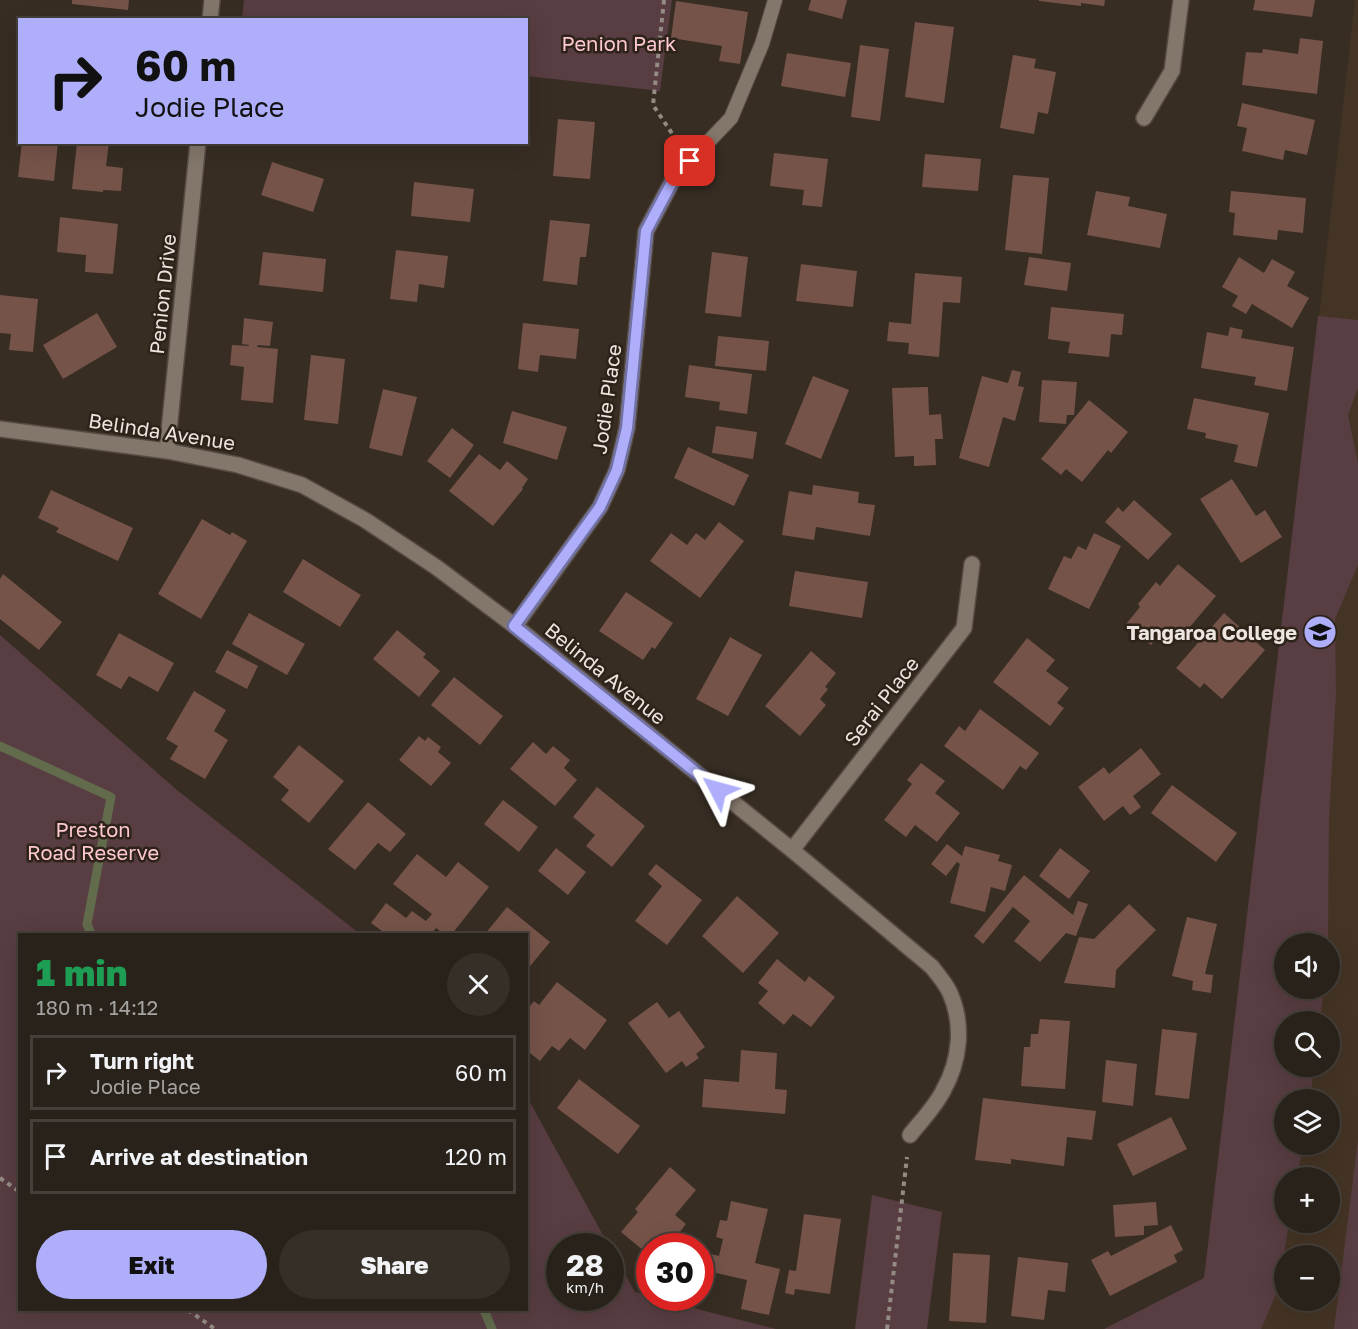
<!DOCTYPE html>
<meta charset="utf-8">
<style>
:root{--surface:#29221a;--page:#352f27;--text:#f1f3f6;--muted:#a5a4a2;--line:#453f39;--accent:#aeaefb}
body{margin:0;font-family:"Golos Text",sans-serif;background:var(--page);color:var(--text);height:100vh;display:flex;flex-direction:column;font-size:22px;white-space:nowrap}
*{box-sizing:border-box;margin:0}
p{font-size:20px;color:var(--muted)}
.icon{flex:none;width:33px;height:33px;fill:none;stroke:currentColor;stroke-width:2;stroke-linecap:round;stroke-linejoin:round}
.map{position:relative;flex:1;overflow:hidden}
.panel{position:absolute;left:18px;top:933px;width:510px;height:378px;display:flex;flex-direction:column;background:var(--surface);border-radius:0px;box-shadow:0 6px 24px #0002,0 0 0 2px var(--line)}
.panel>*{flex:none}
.top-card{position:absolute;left:18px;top:18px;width:510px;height:126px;border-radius:0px;box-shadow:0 6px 24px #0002,0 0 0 2px var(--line);background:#aeaefb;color:#111;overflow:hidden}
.tools{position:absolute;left:1274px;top:933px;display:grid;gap:12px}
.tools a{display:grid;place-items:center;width:66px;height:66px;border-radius:50%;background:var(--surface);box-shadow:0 6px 24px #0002,0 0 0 2px var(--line);font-size:30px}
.speed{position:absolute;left:546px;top:1233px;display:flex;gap:12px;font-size:30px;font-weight:700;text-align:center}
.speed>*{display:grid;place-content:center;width:78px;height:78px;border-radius:50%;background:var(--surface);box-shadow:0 6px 24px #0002,0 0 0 2px var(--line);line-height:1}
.speed small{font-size:15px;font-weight:400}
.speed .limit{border:9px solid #d22;background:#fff;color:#111}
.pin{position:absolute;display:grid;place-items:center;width:51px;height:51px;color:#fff;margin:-26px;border-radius:12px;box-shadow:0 3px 9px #0006}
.me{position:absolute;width:66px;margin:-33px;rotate:309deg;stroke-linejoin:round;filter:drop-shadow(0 0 4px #0008)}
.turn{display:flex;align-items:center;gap:21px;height:126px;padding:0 18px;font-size:27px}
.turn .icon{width:78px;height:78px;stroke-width:2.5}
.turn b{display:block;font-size:42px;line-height:51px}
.round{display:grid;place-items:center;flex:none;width:63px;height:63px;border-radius:32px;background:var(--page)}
.head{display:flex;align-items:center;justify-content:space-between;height:102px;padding:0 18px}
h1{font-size:36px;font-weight:800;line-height:45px;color:#1e9e55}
.primary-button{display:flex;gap:12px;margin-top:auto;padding:12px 18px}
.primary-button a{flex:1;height:69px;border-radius:36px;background:var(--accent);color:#111;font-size:24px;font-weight:800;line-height:69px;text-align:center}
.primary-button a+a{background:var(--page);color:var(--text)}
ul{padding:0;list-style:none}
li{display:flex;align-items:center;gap:18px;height:75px;margin:0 12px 9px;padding:0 6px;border:3px solid var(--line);border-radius:0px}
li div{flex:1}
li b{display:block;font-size:22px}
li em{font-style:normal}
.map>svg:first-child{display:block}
.built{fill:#443425;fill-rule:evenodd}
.green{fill:#583d42}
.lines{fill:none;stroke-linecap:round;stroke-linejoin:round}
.stream{stroke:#626b4c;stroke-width:9}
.building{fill:#755349}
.lane-casing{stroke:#554b43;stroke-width:16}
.street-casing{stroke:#554b43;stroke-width:18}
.path{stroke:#948b83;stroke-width:4;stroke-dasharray:4.5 4.5;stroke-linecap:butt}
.lane{stroke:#83776b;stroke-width:14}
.street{stroke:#83776b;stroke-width:15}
.route-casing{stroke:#7171a3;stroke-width:15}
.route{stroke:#aeaefb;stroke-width:10}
.labels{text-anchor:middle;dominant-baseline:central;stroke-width:5;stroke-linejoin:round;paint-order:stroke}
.park-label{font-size:20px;fill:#fec8d0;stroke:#2d2319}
.street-label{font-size:20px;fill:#ede5df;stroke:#2d2319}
.poi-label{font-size:20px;font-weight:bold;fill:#ede5df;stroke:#2d2319;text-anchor:end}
</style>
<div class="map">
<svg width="1358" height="1329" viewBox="0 0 1358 1329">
<rect width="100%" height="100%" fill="#372d23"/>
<path class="built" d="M1355,0H1358V1329H1204ZM1284,944H1329V988H1284ZM1284,1022H1329V1066H1284ZM1284,1100H1329V1144H1284ZM1284,1178H1329V1222H1284ZM1284,1256H1329V1300H1284Z"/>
<path class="green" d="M244,0H672L660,91L527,76L526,20L242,19Z
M1318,316L1358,320V388L1348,415L1358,463V565L1335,619L1336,693L1329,821L1328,943L1284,944V988L1324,989L1320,1021L1284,1022V1066L1314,1067L1310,1099L1284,1100V1144L1303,1145L1297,1177L1284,1178V1222L1289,1223L1278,1290L1261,1329H1104L1204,1278Z
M0,635L177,790L360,934H20V1310H526L527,1097L609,1246H560V1298H610L611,1249L635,1292L649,1296L650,1298H654L776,1329H0Z
M1358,1140V1329H1334Z
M872,1195L942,1212L927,1329H855Z"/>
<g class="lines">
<path class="stream" d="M0,746L111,797L87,924L91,934
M484,1310L492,1329"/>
</g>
<path class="building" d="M72,0H129L128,10L72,4Z
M811,0H847L842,19L808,10Z
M1039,0H1105L1104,6L1081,3V6L1039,1Z
M1255,0H1315L1312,17L1253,10Z
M676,1L748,12L740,64L719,61L722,46L671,38Z
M915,22L954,27L944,103L905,97Z
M1300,38L1323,41L1317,94L1242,85L1246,52L1262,53L1263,49L1298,54Z
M860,45L889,49L880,121L851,117Z
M787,53L851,63L845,97L781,86Z
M1013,55L1036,59L1034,68L1056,72L1048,114L1038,112L1034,134L1000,128Z
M1242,103L1315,120L1307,155L1285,150L1283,160L1242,151L1247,128L1237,126Z
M558,119L595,122L590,179L553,176Z
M22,142H58L54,181L18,177Z
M77,142H109L106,166L123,168L121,191L103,190V192L72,189Z
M774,153L828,159L822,207L802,205L804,190L770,186Z
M925,154L981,159L978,191L922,187Z
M272,162L324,179L313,212L261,195Z
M1013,175L1049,178L1042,254L1005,250Z
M414,182L474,189L470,222L411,216Z
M1096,191L1130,197L1128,206L1167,214L1160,248L1087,235Z
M1231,191L1306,198L1303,233L1278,230L1277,240L1233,235L1235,213L1229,212Z
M60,217L118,224L113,274L85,272L86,255L57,252Z
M550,220L590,224L586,257H580L577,285L543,281Z
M396,250L448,256L444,288L419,284L417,302L390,299Z
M263,252L326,259L323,292L259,285Z
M712,252L748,257L741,317L705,313Z
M1029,257L1071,263L1067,291L1024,285Z
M1239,257L1264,273L1272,259L1295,272L1287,286L1309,298L1292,328L1252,304L1246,314L1232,306L1238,296L1222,287Z
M801,264L857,271L853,307L796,301Z
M915,273L962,277L960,303L943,302L939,357L908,354L909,343L887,341L889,322L911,324Z
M0,295L38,299L33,352L9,350L11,334L0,333Z
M1051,307L1124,314L1122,335L1111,334L1109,357L1068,353L1070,342L1048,339Z
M97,313L117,347L63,379L43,345Z
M244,318L273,322L270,346L258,345L257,347L278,349L273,403L241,400L244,367L230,365L232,345L249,346V345L242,344Z
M523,323L579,329L576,359L540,355L538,372L518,369Z
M1230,327L1243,330L1241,338L1294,347L1287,391L1254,385L1256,377L1201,368L1207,332L1228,336Z
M718,336L769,341L766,371L715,366Z
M311,355L345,359L338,424L304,420Z
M689,365L752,374L747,414L719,410L720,402L685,397Z
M1012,370L1021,372L1018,386L1024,387L1015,421L1003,417L989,467L959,458L982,376L1008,383Z
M813,376L849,390L821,459L785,444Z
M1042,380L1077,382L1074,415H1067L1066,424L1039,422Z
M928,387L929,415L941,414L943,439H935L936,465L914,466V456L895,457L892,388Z
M383,389L417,397L402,456L369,448Z
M1194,398L1269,413L1257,467L1234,462L1238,445L1205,438L1206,433L1187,429Z
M1089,400L1128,432L1111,453L1108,450L1082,482L1066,469L1061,475L1041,459Z
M512,411L567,427L557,460L503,443Z
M716,426L757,432L753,459L712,453Z
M452,428L474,445L450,478L427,461Z
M688,447L749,475L734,506L674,478Z
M479,454L500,470L507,461L528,479L522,488L523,489L493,526L449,491Z
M1232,479L1256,516L1265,510L1282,537L1241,563L1200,499Z
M813,485L859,492L858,503L875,505L870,536L816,527L814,540L782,535L789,491L812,495Z
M51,490L133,528L118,561L56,532L59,528L38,518Z
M1134,500L1172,534L1148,560L1105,522L1118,507L1123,512Z
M202,519L230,535L232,532L247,541L201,619L158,594Z
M719,522L744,541L700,598L650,561L671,533L687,545L696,533L705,540Z
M1094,533L1121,546L1089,609L1048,589L1064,556L1071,559L1078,546L1086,550Z
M303,559L361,595L340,627L283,592Z
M1178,564L1216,596L1178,641L1164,629L1151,645L1126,624L1140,607L1138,604L1156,582L1160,586Z
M795,571L868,582L862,618L789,606Z
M3,574L62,622L39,650L0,619V579Z
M626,592L673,623L655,649L652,647L643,660L599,631Z
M249,613L305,644L287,675L232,644Z
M1224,613L1265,650L1222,699L1204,683L1200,688L1176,668Z
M397,630L426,654L423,657L440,671L419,697L373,659Z
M119,633L174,663L158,692L129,676L121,689L96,675Z
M730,637L762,655L728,716L696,699Z
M1027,638L1055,660L1046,671L1069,688L1057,703L1064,708L1050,726L993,682Z
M227,650L258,666L247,689L215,672Z
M811,651L836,673L825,687L828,689L820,699L826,705L800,736L765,706Z
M454,677L503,716L480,745L431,705Z
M194,691L226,710L214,731L228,740L205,779L170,759L178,746L166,739Z
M980,709L1039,753L1026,770L1020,766L1003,790L944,746L959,726L965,731Z
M419,736L425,741L428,737L441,747L438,752L451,763L431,786L399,760Z
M533,742L546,754L553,746L570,760L564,768L577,780L555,806L510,769Z
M299,745L344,781L309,823L281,800L289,790L273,777Z
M1141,748L1161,774L1133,796L1141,807L1130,815L1123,806L1104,821L1078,787L1104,767L1109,774Z
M921,763L945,781L935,793L960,813L937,842L915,825L906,837L884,820L912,784L907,780Z
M1172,785L1237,833L1216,862L1151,813Z
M597,787L645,826L612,867L586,846L595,835L573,817Z
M503,800L538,827L519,852L484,824Z
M368,802L406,834L390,852L378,843L355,870L328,849Z
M947,844L962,856L965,846L1000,855L998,861L1012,865L1005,891L991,887L985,912L950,903L960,864L957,862L946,876L931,864Z
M556,848L586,872L568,895L538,871Z
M1060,848L1090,871L1069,899L1039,876Z
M417,854L446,877L458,862L489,887L452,934H444L436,928L431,934H386L371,923L386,903L406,918L412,911L426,921L432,914L393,884Z
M656,864L702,900L667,945L635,921L662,886L648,874Z
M1024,875L1073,915L1078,901L1088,904L1076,936L1066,933L1040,962L1014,941L1030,921L1013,907L983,944L974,936Z
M737,896L779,933L743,973L702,936Z
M1129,904L1156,930L1116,970L1115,988L1064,983L1079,937L1094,939Z
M507,907L550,942L526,971V934H485Z
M1187,917L1217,924L1205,974L1213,975L1211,993L1192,990L1193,981L1172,976Z
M777,959L805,982L809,976L835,997L811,1027L793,1014L784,1025L758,1003L768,991L758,983Z
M557,982L607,1020L585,1050L570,1038L559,1051L552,1046L540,1061L526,1050V1011L534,1001L539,1005Z
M657,1002L669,1018L679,1011L705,1047L696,1054L699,1058L686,1067L682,1061L666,1073L628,1023Z
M1040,1019L1070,1021L1065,1089L1021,1086L1024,1047H1030L1031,1034H1038Z
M1162,1029L1197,1033L1189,1099L1155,1095Z
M741,1050L777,1053L775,1089L787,1090L785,1114L702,1107L704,1079L739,1082Z
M1106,1060L1137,1064L1133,1106L1102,1102Z
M579,1079L640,1126L618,1154L557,1108Z
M983,1098L1096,1111L1092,1140L1067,1137L1064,1166L1011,1159V1164L975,1160Z
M1171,1117L1187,1149L1133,1176L1117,1144Z
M670,1167L696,1190L675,1215L686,1224L673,1241L667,1237L659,1246H650V1256L621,1232L638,1212L635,1209Z
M731,1201L768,1209L755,1263L780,1269L769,1315L741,1309L747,1280L716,1273L715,1279L706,1277L711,1254L719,1256L723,1239L716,1237L720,1220L727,1221Z
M1156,1202L1158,1225L1144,1226V1235L1115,1237L1113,1205Z
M804,1214L841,1219L830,1294L795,1289L794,1295L785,1293L789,1270L796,1271Z
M1171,1225L1183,1250L1174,1255L1177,1262L1110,1296L1091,1260L1108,1251L1111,1256Z
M953,1253L990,1255L986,1323L949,1321Z
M1018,1257L1068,1263L1065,1292L1048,1290L1044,1320L1011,1316Z"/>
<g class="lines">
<g class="lane-casing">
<path id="lane" d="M690,161L731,118L762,44L775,0"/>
</g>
<g class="street-casing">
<path id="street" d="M210,20L212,0
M1144,118L1172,71L1181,0
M0,429L167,451L238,465L302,485L365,520L436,567L515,626L792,850L932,967C938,975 946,984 950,993C964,1025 960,1061 943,1091C935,1107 921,1121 910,1135
M167,451L198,142
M515,626L600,507L617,470L627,428L646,231L672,182L690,161
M792,850L964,628L972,564"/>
</g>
<path class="path" d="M664,0L653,105L679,144
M0,1178L20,1192
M188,1310L215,1329
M887,1329L907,1157"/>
<use href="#lane" class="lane"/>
<use href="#street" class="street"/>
</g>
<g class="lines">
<g class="route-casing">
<path id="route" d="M690,161L672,182L646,231L627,428L617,470L600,507L514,626L718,790"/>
</g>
<use href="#route" class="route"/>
</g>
<defs>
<g id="school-disc" transform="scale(1.725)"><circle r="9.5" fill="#aeaefb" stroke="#2d2319"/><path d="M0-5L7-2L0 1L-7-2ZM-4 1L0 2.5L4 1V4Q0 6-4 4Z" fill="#111"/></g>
</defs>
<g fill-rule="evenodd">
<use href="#school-disc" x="1320" y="632"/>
</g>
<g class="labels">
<g class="park-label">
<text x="619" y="43">Penion Park</text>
<text x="93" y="829">Preston<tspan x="93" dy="23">Road Reserve</tspan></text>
</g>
<g class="street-label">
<text transform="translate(162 294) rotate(-84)">Penion Drive</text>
<text transform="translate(606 399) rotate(-82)">Jodie Place</text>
<text transform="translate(162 431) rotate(9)">Belinda Avenue</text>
<text transform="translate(606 673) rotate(39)">Belinda Avenue</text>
<text transform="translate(881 701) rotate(-52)">Serai Place</text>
</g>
<g class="poi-label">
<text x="1297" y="632">Tangaroa College</text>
</g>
</g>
</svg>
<div class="tools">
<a><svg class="icon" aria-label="sound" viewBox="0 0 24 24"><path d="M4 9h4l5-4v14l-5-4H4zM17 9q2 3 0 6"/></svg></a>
<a><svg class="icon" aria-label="search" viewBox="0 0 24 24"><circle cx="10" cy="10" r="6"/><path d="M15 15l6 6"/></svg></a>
<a><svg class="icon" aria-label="layers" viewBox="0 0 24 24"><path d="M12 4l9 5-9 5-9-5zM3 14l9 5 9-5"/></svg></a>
<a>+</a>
<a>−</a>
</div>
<div class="speed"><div>28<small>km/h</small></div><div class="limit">30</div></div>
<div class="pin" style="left:690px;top:161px;background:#d93025"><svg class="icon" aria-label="arrive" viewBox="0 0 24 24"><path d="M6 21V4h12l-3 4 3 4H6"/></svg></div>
<svg class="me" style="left:718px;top:790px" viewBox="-20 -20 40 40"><path d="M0-17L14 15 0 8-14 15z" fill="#aeaefb" stroke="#fff" stroke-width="4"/></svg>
<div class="top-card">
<div class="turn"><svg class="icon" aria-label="right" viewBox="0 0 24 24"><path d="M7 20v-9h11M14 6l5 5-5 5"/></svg><div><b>60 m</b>Jodie Place</div></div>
</div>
<section class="panel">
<div class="head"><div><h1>1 min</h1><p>180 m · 14:12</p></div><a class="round"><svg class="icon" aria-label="close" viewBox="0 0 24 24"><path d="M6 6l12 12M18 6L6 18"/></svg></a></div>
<ul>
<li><svg class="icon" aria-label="right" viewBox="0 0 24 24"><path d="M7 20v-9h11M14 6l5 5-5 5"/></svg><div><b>Turn right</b><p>Jodie Place</p></div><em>60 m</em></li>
<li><svg class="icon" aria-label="arrive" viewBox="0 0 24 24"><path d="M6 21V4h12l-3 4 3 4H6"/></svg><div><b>Arrive at destination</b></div><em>120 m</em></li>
</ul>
<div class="primary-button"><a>Exit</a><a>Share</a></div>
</section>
</div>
